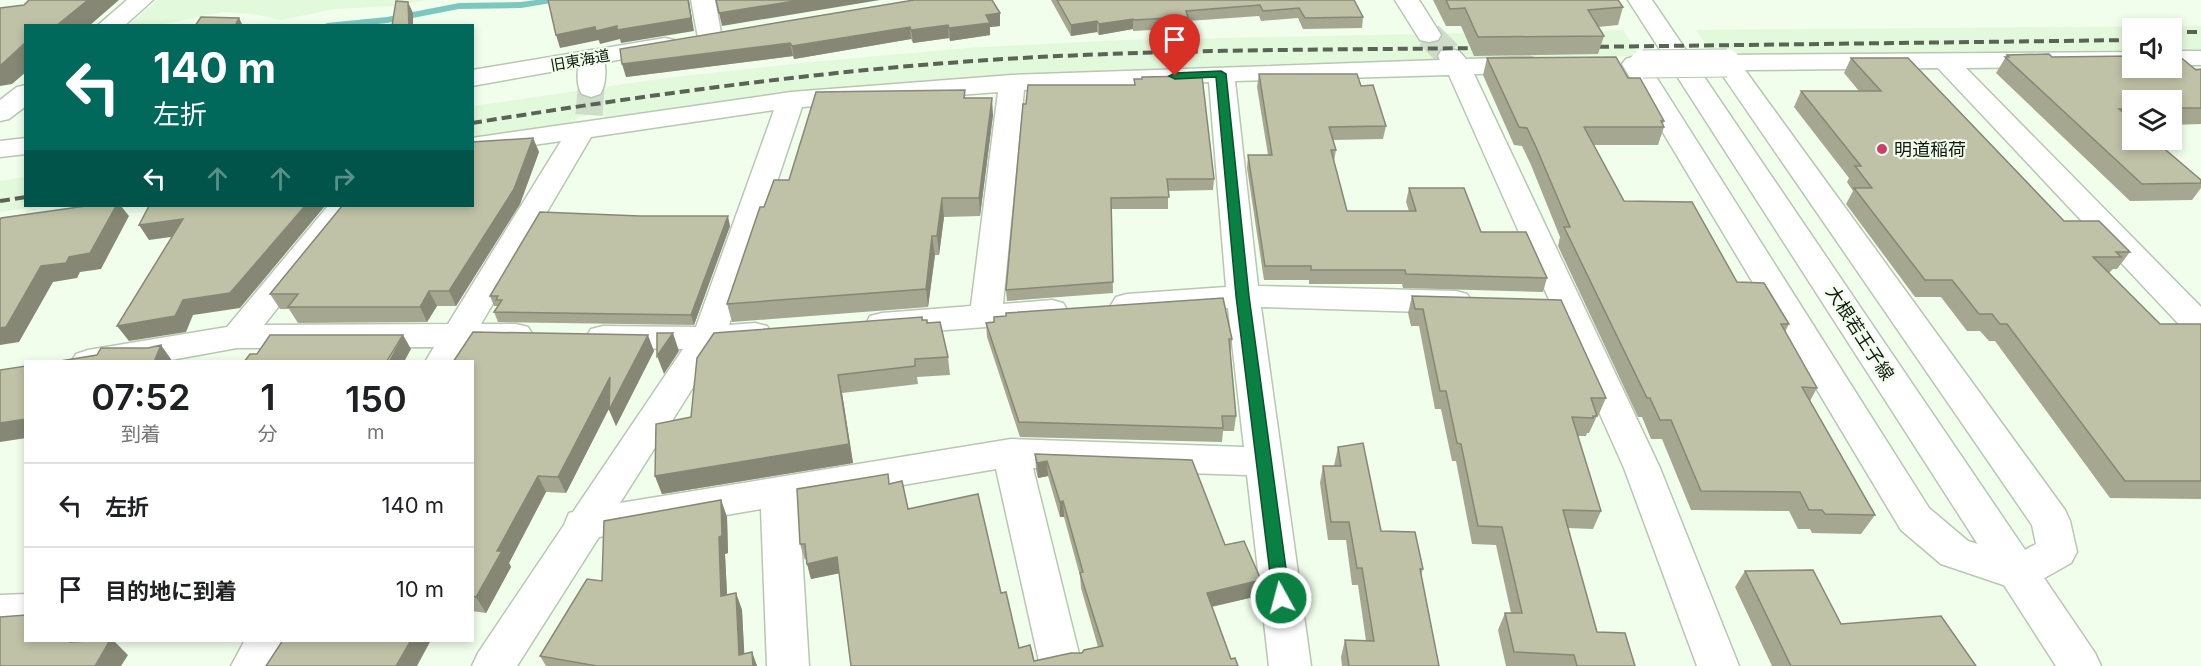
<!DOCTYPE html>
<html lang="ja">
<meta charset="utf-8">
<style>
:root{--surface:#fff;--page:#f6f6f6;--text:#202124;--muted:#757577;--line:#e0e0e0}
body{margin:0;font-family:Inter,"Noto Sans JP",sans-serif;background:var(--page);color:var(--text);height:100vh;display:flex;flex-direction:column;font-size:22px;white-space:nowrap}
*{box-sizing:border-box;margin:0}
p{font-size:20px;color:var(--muted)}
.icon{flex:none;width:33px;height:33px;fill:none;stroke:currentColor;stroke-width:2;stroke-linecap:round;stroke-linejoin:round}
.map{position:relative;flex:1;overflow:hidden}
.sheet{position:absolute;left:24px;top:360px;width:450px;height:282px;display:flex;flex-direction:column;background:var(--surface);border-radius:0px;box-shadow:0 3px 9px #0003}
.sheet>*{flex:none}
.hud{position:absolute;left:24px;top:24px;width:450px;height:183px;border-radius:0px;box-shadow:0 3px 9px #0003;background:#00695c;color:#fff;overflow:hidden}
.fabs{position:absolute;left:2122px;top:18px;display:grid;gap:12px}
.fabs a{display:grid;place-items:center;width:60px;height:60px;border-radius:0px;background:var(--surface);box-shadow:0 3px 9px #0003;font-size:30px}
.pin{position:absolute;display:grid;place-items:center;width:51px;height:51px;color:#fff;margin:-62px -26px;border-radius:50% 50% 50% 0;rotate:-45deg;box-shadow:0 0 6px #0007}
.pin .icon{rotate:45deg}
.me{position:absolute;width:66px;margin:-33px;rotate:353deg;stroke-linejoin:round;filter:drop-shadow(0 0 4px #0008)}
.turn{display:flex;align-items:center;gap:21px;height:126px;padding:0 30px;font-size:27px}
.turn .icon{width:78px;height:78px;stroke-width:2.5}
.turn b{display:block;font-size:42px;line-height:51px}
.lanes{display:flex;align-items:center;height:57px;padding:0 30px;background:#0003;justify-content:center;gap:30px;direction:ltr}
.lanes .off{opacity:.35}
.eta{display:flex;justify-content:space-evenly;align-items:center;height:102px;text-align:center}
.eta b{font-size:36px;font-weight:600;line-height:42px}
ul{padding:0;list-style:none}
li{display:flex;align-items:center;gap:18px;height:84px;padding:0 30px;border-top:2px solid var(--line)}
li div{flex:1}
li b{display:block;font-size:22px}
li em{font-style:normal}
.map>svg:first-child{display:block}
.built{fill:#e3f9db}
.lines{fill:none;stroke-linecap:round;stroke-linejoin:round}
.stream{fill:#7dc7c1;fill-rule:evenodd}
.minor-tunnel{stroke:#cfdcca;stroke-width:27;stroke-dasharray:27 14;stroke-linecap:butt}
.minor-casing{stroke:#b7c7b1;stroke-width:3}
.tertiary-casing{stroke:#b7c7b1;stroke-width:3}
.minor{fill:#fff;fill-rule:evenodd}
.tertiary{fill:#fff;fill-rule:evenodd}
.rail{stroke:#5b6357;stroke-width:4;stroke-dasharray:10 5;stroke-linecap:butt}
.minor-bridge-casing{stroke:#b7c7b1;stroke-width:29;stroke-linecap:butt}
.minor-bridge{stroke:#fff;stroke-width:27}
.wall{fill:#a5a790}
.shaded-wall{fill:#868875}
.building{fill:#c0c2a7;stroke:#868875;stroke-width:1.5}
.route{fill:#0b8043;stroke:#07532c;stroke-width:1.5}
.poi-dot{fill:#cb3e6e;stroke:#f0feeb;stroke-width:2}
.labels{text-anchor:middle;dominant-baseline:central;stroke-width:4.5;stroke-linejoin:round;paint-order:stroke}
.far-street-label{font-size:15px;fill:#131810;stroke:#f0feeb}
.poi-label{font-size:18px;fill:#131810;stroke:#f0feeb;text-anchor:start}
.street-label{font-size:18px;fill:#131810;stroke:#f0feeb}
</style>
<div class="map">
<svg width="2201" height="666" viewBox="0 0 2201 666">
<rect width="100%" height="100%" fill="#f0feeb"/>
<path class="built" d="M158,0H427L392,6L334,9L281,20L253,14L223,12L159,25L127,26Z
M2201,26V49L2172,50V28H2133V50L1712,54L1696,30Z
M1623,30L1640,56L1470,58L1460,53H1436L1437,57L1431,59L1108,70L784,92L605,118L600,113L579,117L573,122L473,138V106L673,77L812,62L967,48L1122,40Z
M25,177L26,206H44L0,212V181Z"/>
<g class="lines">
<path class="stream" d="M536,0H555L551,3L521,8L459,9L387,23L358,26H323L327,23L387,17L459,3L521,2Z"/>
<path class="minor-tunnel" d="M1429,35L1450,56
M589,115L591,89"/>
<g class="minor-casing">
<path id="minor" d="M127,0H153L124,26H97Z
M691,0H715L722,38L719,43L710,45L701,43L698,38Z
M1395,0H1419L1441,35L1438,40L1429,42L1420,40Z
M1450,49L1459,51L1466,59L1530,57L1539,60L1543,65L1539,70L1530,73L1474,74L1660,468L1739,666H1697L1624,468L1449,75L1235,81L1258,286L1456,291L1467,294L1472,302L1467,310L1456,313L1261,307L1311,666H1269L1247,475L1033,468L1082,666H1040L996,469L799,503L809,666H767L761,509L599,537L517,666H472L478,653L564,525L569,513L573,512L683,349L603,348L591,345L586,337L591,329L603,326L696,327L774,110L591,137L481,324H516L528,327L533,335L528,343L516,346L468,347L459,362H425L434,347L237,348L160,362H71L76,354L88,350L227,327L328,206H358L264,325L448,324L561,141L472,154V138L791,92L1012,75L1440,60L1438,56L1441,51ZM1209,82L1226,287L1127,294L1116,297L1111,305L1116,313L1127,316L1228,308L1244,447L1011,439L620,503L718,348L767,342L772,334L767,326L755,323L729,325L802,107L998,92L971,306L882,313L870,316L866,324L870,332L882,335L1052,322L1063,319L1068,311L1063,303L1052,300L1003,304L1024,90Z
M592,50L601,52C607,61 607,85 600,94L591,97L582,94C575,85 577,61 583,52Z
M2172,51H2201V65H2172Z
M2133,52V66L1966,68L2201,307V338L2189,335L1938,68L1745,70L2065,510L2070,521L2077,552L2071,563L2032,585L2018,590L1941,564L1901,530L1622,64L1626,59L1635,56L1644,59L1648,64L1929,508L1968,541L2015,555L2036,544L2032,525L1714,63L1718,58L1727,55Z
M26,85V106L9,119L0,121V100L17,87Z
M26,594V629L0,631V595Z
M245,640H289L275,666H231Z"/>
</g>
<g class="tertiary-casing">
<path id="tertiary" d="M1628,0H1652L2095,653L2101,666H2056Z
M665,38L674,40L677,45L674,50L472,86V70Z
M26,138V154L0,157V141Z"/>
</g>
<use href="#minor" class="minor"/>
<use href="#tertiary" class="tertiary"/>
<path class="rail" d="M2172,32H2201
M1584,47L2133,40
M472,123C634,97 797,74 960,62C1136,49 1312,50 1488,48
M0,201L26,197"/>
<g class="minor-bridge-casing">
<path id="minor-bridge" d="M1643,64L1727,63"/>
</g>
<use href="#minor-bridge" class="minor-bridge"/>
</g>
<path class="wall" d="M915,0L1000,26L990,27V35L950,41L949,38L913,43L911,39L794,59L793,56L626,77Z
M1051,0H1354L1363,17L1362,28L1303,29L1298,18L1261,21L1259,16L1188,21V28L1133,31V29L1099,35L1097,32L1071,36Z
M1433,0H1618L1623,7L1618,25L1598,27L1604,36L1598,54L1474,56L1461,26H1446Z
M2007,55L2052,57L2201,69V124L2172,125V100H2133V140L2201,180V188L2192,200L2130,201L1996,73Z
M1487,58L1628,78L1664,121L1663,124L1664,127L1658,145H1593L1624,201L1737,282L1789,324L1785,332L1817,388L1810,401L1875,515L1861,534L1812,533L1810,529H1798L1789,511L1691,510L1662,439H1651L1642,417H1638L1558,246L1560,237L1531,165L1522,146L1514,145L1483,75Z
M1851,58L2064,221L2130,252L2117,269H2113L2109,273L2160,324H2201V499L2110,498L1995,341H1989L1980,331H1967L1941,297H1915L1846,204L1853,191L1847,182L1849,178L1794,107L1801,91H1859L1844,73Z
M1259,74L1361,86L1386,126L1383,139L1333,140L1336,150L1334,161L1347,211H1409L1406,202L1409,188L1481,232L1547,278L1543,292L1403,288L1402,284H1309V280H1264L1247,168L1248,155H1268L1257,87Z
M966,98L993,115L980,216L944,217L939,255H935L928,307L732,322L727,304L764,207L789,180Z
M1023,104L1214,179L1213,190L1168,191V209H1111L1113,293L1007,301L1006,290Z
M533,138L539,152L520,204L456,306H437L427,322L298,323L289,309H280L270,294Z
M640,216L730,226L694,325L498,322L494,312L498,306H494L490,296Z
M1412,296L1606,398L1598,416H1597L1589,433H1587L1586,436H1577L1601,511L1593,529L1568,528L1597,632L1635,666H1506L1498,630L1505,613H1511L1496,545L1472,544L1456,461H1452L1441,409H1435L1419,326H1411L1408,313Z
M922,317L923,320H927L928,323L948,357L950,375L917,377L918,384L842,393L853,463L662,494L655,476Z
M986,323L1232,339L1230,354L1236,416L1234,431H1223L1222,442L1020,437L987,337Z
M654,351L616,426L609,408L566,493L546,492L509,563L511,567L486,613L472,611V362Z
M1338,447L1381,531L1423,569L1421,575L1439,666H1342L1341,657L1345,640L1366,641L1358,585H1352L1346,540H1328L1320,483L1323,466H1334Z
M1035,454L1225,545L1258,596L1212,607L1231,659L1238,666H851L839,573L811,579L806,559L805,560L800,544L889,484L908,509L1001,593L1019,648L1034,661L1082,653L1098,647L1081,588L1080,576L1064,517H1060L1048,476L1038,478L1036,470Z
M721,500L727,517L728,553L725,554L727,595L736,593L742,610L744,654L752,652L757,666H546L540,656L602,581Z
M1745,571L1841,624L1976,666H1772L1735,587Z"/>
<path class="shaded-wall" d="M88,0H119L89,26H56Z
M688,0H689L694,31L621,43L620,39L600,44L596,31L617,26Z
M801,0H880L722,26L719,13Z
M408,2L413,13V26H409Z
M1000,13V26L990,27V35L950,41L949,28L986,15Z
M239,18L243,26H235Z
M1133,19V29L1099,35V24Z
M1097,21V32L1071,36V25Z
M948,25L949,38L913,43L911,30Z
M595,27L599,40L560,48L556,35Z
M910,27L911,39L794,59L792,46Z
M26,42V72L12,84L0,86V66Z
M790,43L793,56L626,77L622,64Z
M992,98L993,115L980,216L979,198Z
M533,138L539,152L520,204L456,306L449,291Z
M942,198L944,217L939,255L937,236Z
M116,206H121L129,216L101,269L80,272L77,278L53,282L19,342L0,345V328L41,266Z
M305,206H325L240,308L193,315L186,332L129,341L117,326L183,300Z
M728,216L730,226L694,325L691,315Z
M183,219L193,234L149,240L139,225Z
M932,236L935,255L928,307L926,289Z
M429,291L437,306L427,322L420,307Z
M673,333L679,351L664,374L657,356Z
M403,335L411,349L404,362H388Z
M648,335L654,351L616,426L609,410Z
M161,345L173,362H154Z
M838,375L842,393L853,463L662,494L655,476Z
M610,377L617,393L566,493L558,477Z
M26,419V438L0,442V423Z
M1047,461L1048,476L1038,478L1037,463Z
M538,476L546,492L509,563L511,567L486,613L476,597L497,551Z
M721,500L727,517L728,553L725,554L728,613L721,596L719,537Z
M1063,501L1064,517H1060V502Z
M837,557L841,573L811,579L807,564Z
M1261,580L1258,596L1205,608L1207,593Z
M736,593L742,610L745,666L739,655Z
M110,640H113L128,655L121,666H95Z
M411,640H431L417,666H396Z
M752,652L757,666H753Z"/>
<path class="building" d="M29,0H88L56,26H26V42L0,66V8L24,5Z
M548,0H688L691,18L617,30V26L596,31L595,27L556,35Z
M716,0H801L719,13Z
M914,0H992L1000,13L986,15L990,23L949,28L948,25L911,30L910,27L792,46L790,43L622,64L620,49Z
M1057,0H1354L1363,17L1305,18L1299,8L1263,11L1260,5L1186,11L1188,17L1134,20L1133,19L1099,24L1097,21L1071,25Z
M1446,0H1618L1623,7L1588,10L1604,36L1478,37L1465,8L1450,9Z
M396,1L408,2L409,26H392Z
M201,17L239,18L235,26H195Z
M2049,54L2052,57L2133,56V68H2172V56H2179L2196,70L2201,69V108H2172V100H2133V109H2119L2133,121V140H2154L2201,180V183L2142,184L2005,57H2009L2007,55Z
M1616,57L1628,78H1640L1664,121H1661L1664,127H1584L1624,201L1692,202L1737,282L1764,283L1789,324H1781L1817,388L1802,387L1875,515L1825,514L1822,510H1809L1800,492L1701,491L1671,420H1660L1650,398H1647L1564,227H1570L1536,147L1527,128L1519,127L1487,58Z
M1851,58H1908L2064,221H2099L2130,252H2116L2121,257H2093L2160,324H2201V481H2125L2007,324H2000L1992,314H1979L1952,280H1925L1854,188H1872L1855,166H1861L1801,91H1881Z
M1259,74H1357L1361,86L1373,85L1386,126L1329,127L1336,150H1331L1347,211H1416L1409,188H1464L1481,232H1526L1547,278L1406,274L1405,270H1311V266H1265L1248,155H1272Z
M1202,76L1214,179H1167L1169,197L1111,198L1113,282L1006,290L1023,104H1026L1028,85H1135L1134,79H1142V77Z
M965,90L964,98H992L979,198H942L937,236H932L926,289L727,304L760,207H764L774,180H789L816,92Z
M533,138L514,189L449,291H429L420,307H288L298,294H270L342,206H472V142Z
M86,206H116L90,253L69,257L66,263L41,266L6,327L0,328V220L1,218Z
M149,206H305L230,293L183,300L175,316L117,326L183,219L139,225Z
M540,212L640,216H728L691,315L494,312L502,300H496L498,296H490Z
M1412,296L1561,300L1606,398H1591L1597,416H1593V418L1572,417L1601,511L1563,510L1597,632L1625,633L1635,666H1577L1574,655L1514,652L1505,613H1522L1502,527L1478,526L1461,444L1457,443L1446,391H1440L1423,309H1415Z
M1223,298L1232,339H1229L1236,416H1222L1223,428L1019,422L986,323L994,322V317L1006,316V313Z
M922,317V320H927V323L940,322L948,357L915,359V366L838,375L849,444L655,476L656,424L691,417L697,358L714,333Z
M473,332L648,335L609,410L610,377L558,477L538,476L497,551H502L476,597L472,596V362H453Z
M657,333H673L657,356Z
M270,335H403L387,361L244,362L250,354H257Z
M161,345L154,362H54L97,355L101,348H148Z
M26,366V419L0,423V370Z
M1363,443L1381,531L1415,532L1423,569H1420L1439,666H1349L1345,640L1374,641L1362,568H1357L1349,522H1331L1323,466H1341L1338,447Z
M1035,454L1192,460L1225,545L1244,541L1261,580L1207,593L1231,659L1235,658L1238,666H851L837,557L807,564L805,544H800L797,489L888,474L889,484L902,481L908,509L978,494L1001,593L1006,592L1019,648L1030,645L1034,661L1071,653H1082L1084,650L1103,646L1080,573L1083,572L1063,501L1060,502L1047,461L1037,463Z
M721,500L722,536L719,537L721,596L736,593L739,655L752,652L753,666H597L540,656L587,579L602,581L604,521Z
M1813,570L1841,624L1941,616L1976,666H1791L1745,571Z
M26,615V640H71L70,642L110,640L95,666H0V617Z
M283,640H411L396,666H266Z"/>
<path class="route" d="M1221,71L1226,74L1249,296L1290,598L1287,603L1281,605L1275,603L1273,598L1236,296L1216,77L1175,79L1169,76L1175,73Z"/>
<circle class="poi-dot" cx="1882" cy="149" r="6"/>
<g class="labels">
<g class="far-street-label">
<text transform="translate(580 60) rotate(-10)">旧東海道</text>
</g>
<g class="poi-label">
<text x="1894" y="149">明道稲荷</text>
</g>
<g class="street-label">
<text transform="translate(1860 333) rotate(57)">大根若王子線</text>
</g>
</g>
</svg>
<div class="fabs">
<a><svg class="icon" aria-label="sound" viewBox="0 0 24 24"><path d="M4 9h4l5-4v14l-5-4H4zM17 9q2 3 0 6"/></svg></a>
<a><svg class="icon" aria-label="layers" viewBox="0 0 24 24"><path d="M12 4l9 5-9 5-9-5zM3 14l9 5 9-5"/></svg></a>
</div>
<div class="pin" style="left:1175px;top:76px;background:#d93025"><svg class="icon" aria-label="arrive" viewBox="0 0 24 24"><path d="M6 21V4h12l-3 4 3 4H6"/></svg></div>
<svg class="me" style="left:1281px;top:598px" viewBox="-20 -20 40 40"><circle r="17" fill="#0b8043" stroke="#fff" stroke-width="3"/><path d="M0-11L8 9 0 5-8 9z" fill="#fff"/></svg>
<div class="hud">
<div class="turn"><svg class="icon" aria-label="left" viewBox="0 0 24 24"><path d="M17 20v-9H6M10 6l-5 5 5 5"/></svg><div><b>140 m</b>左折</div></div>
<div class="lanes"><svg class="icon" aria-label="left" viewBox="0 0 24 24"><path d="M17 20v-9H6M10 6l-5 5 5 5"/></svg><svg class="icon off" aria-label="ahead" viewBox="0 0 24 24"><path d="M12 20V5M6 11l6-6 6 6"/></svg><svg class="icon off" aria-label="ahead" viewBox="0 0 24 24"><path d="M12 20V5M6 11l6-6 6 6"/></svg><svg class="icon off" aria-label="right" viewBox="0 0 24 24"><path d="M7 20v-9h11M14 6l5 5-5 5"/></svg></div>
</div>
<section class="sheet">
<div class="eta">
<div><b>07:52</b><p>到着</p></div>
<div><b>1</b><p>分</p></div>
<div><b>150</b><p>m</p></div>
</div>
<ul>
<li><svg class="icon" aria-label="left" viewBox="0 0 24 24"><path d="M17 20v-9H6M10 6l-5 5 5 5"/></svg><div><b>左折</b></div><em>140 m</em></li>
<li><svg class="icon" aria-label="arrive" viewBox="0 0 24 24"><path d="M6 21V4h12l-3 4 3 4H6"/></svg><div><b>目的地に到着</b></div><em>10 m</em></li>
</ul>
</section>
</div>
